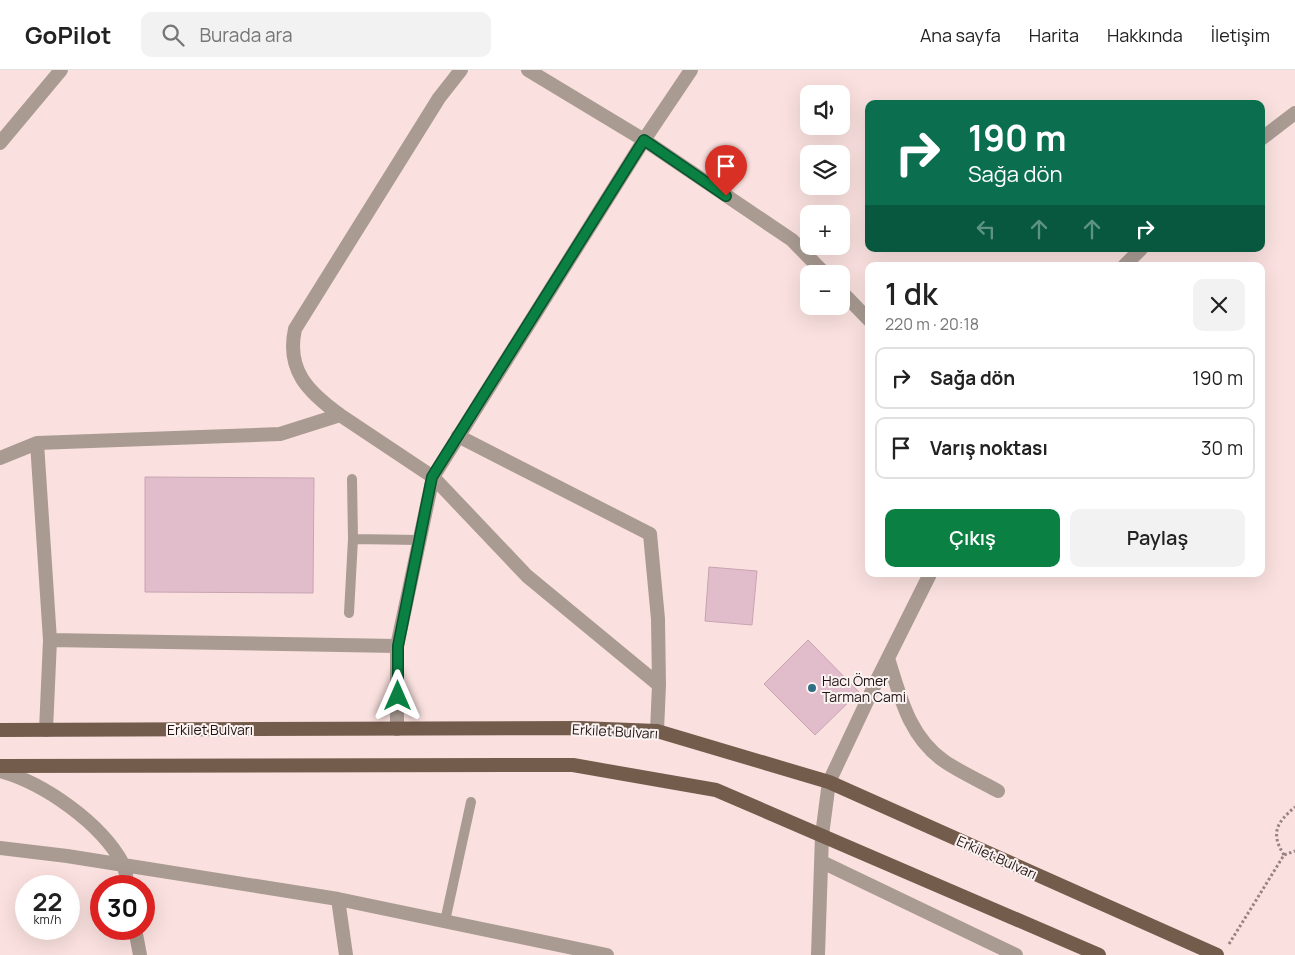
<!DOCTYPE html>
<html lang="tr">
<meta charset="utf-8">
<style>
:root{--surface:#fff;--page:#f2f2f2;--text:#222;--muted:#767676;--line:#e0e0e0;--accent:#0b8043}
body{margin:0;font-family:Manrope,sans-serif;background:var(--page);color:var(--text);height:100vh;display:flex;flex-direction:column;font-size:19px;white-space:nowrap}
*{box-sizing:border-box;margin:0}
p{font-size:16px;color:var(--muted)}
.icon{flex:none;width:28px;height:28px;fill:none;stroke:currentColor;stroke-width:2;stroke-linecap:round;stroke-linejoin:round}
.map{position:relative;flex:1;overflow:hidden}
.panel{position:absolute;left:865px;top:192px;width:400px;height:315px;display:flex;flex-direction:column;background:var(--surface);border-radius:10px;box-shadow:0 5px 20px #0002}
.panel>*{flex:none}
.banner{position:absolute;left:865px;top:30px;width:400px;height:152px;border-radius:10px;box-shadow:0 5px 20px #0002;background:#0b6e4f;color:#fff;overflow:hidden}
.buttons{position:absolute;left:800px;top:15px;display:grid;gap:10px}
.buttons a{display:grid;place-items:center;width:50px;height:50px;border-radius:10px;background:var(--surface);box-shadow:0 5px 20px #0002;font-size:25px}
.speed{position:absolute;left:15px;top:805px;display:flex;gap:10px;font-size:25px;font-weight:700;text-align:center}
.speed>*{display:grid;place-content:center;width:65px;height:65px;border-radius:50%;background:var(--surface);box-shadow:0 5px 20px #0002;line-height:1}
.speed small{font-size:12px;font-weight:400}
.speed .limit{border:8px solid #d22;background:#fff;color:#111}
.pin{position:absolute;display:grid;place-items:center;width:42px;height:42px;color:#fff;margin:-51px -21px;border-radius:50% 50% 50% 0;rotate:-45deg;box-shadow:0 0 5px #0007}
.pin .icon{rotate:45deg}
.me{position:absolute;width:55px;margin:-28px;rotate:0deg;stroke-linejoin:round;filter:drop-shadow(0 0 4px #0008)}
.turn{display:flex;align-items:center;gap:18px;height:105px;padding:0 20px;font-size:22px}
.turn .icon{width:65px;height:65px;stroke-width:2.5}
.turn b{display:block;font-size:35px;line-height:42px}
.lanes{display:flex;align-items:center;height:48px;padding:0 20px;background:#0003;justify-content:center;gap:25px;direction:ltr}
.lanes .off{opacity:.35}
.round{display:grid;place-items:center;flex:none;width:52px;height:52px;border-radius:10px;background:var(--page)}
.headline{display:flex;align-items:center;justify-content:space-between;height:85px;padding:0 20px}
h1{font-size:30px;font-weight:600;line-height:38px}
.cta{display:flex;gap:10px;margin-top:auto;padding:10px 20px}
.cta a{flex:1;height:58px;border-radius:10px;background:var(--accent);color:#fff;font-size:20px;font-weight:600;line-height:58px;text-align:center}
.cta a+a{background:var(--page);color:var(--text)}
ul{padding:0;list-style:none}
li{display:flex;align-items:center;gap:15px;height:62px;margin:0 10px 8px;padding:0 10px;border:2px solid var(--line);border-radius:10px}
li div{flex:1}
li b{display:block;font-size:19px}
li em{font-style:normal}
header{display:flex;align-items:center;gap:30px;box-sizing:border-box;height:70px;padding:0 25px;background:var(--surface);border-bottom:1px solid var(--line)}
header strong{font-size:24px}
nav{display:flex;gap:28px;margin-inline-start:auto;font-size:18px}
.search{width:350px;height:45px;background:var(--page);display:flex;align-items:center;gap:12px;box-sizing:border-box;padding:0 18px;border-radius:10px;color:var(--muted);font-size:19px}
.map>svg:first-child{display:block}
.building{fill:#e1bccb;stroke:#c8a4b3}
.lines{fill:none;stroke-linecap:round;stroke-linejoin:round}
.path{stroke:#978382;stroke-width:3;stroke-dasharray:2.5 2.5;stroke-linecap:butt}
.service{stroke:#a99b92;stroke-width:10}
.minor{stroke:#a99b92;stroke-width:14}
.primary{stroke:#745c4c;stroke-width:14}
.route-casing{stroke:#07532c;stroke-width:12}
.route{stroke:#0b8043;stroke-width:9}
.poi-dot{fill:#306d84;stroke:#fbf3f2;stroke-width:2}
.labels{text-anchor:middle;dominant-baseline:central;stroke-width:4;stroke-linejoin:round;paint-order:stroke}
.poi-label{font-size:14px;fill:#221413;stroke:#fbf3f2;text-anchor:start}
.street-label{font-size:14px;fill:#221413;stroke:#fbf3f2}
</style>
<header>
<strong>GoPilot</strong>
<div class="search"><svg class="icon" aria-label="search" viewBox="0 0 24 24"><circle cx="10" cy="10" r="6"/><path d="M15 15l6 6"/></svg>Burada ara</div>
<nav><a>Ana sayfa</a><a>Harita</a><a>Hakkında</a><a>İletişim</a></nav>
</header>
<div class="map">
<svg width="1295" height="885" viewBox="0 0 1295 885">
<rect width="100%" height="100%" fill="#fae1df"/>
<path class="building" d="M145,407L314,408L313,523L145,522Z
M709,497L757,501L752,555L705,551Z
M808,570L859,622L815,665L764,614Z"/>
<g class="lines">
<path class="path" d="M1284,785C1270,763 1277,752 1295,737
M1229,874L1284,785L1295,781"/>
<path class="service" d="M353,469L419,470
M349,543L353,469L352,409
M445,851L471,732"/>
<path class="minor" d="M528,0L644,70L792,170L825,204
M1261,69L1295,43
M0,73L61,0
M1124,196L1141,179
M841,221L869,250
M340,345C308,322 286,300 295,259L439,28L461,0
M458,366L650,464L658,549L659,615
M0,388L37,373
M50,570L397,576
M888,588C900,626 909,667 944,691C960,702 980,711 998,721
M397,659V576L433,407L644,70L691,0
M46,660L50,570L37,373L280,364L340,345L433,407L527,506L659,615L657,661
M0,701C44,713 101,753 123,794C126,800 126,809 128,816
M0,778L67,786L338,829L607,885
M822,792L1016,885
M338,829L346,885
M135,859L140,885
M818,885L822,765L829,712L877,610L930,504"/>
<path class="primary" d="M0,660L580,658L657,661L829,712L1217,885
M0,696L573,695L716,720L1099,885"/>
</g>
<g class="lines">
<g class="route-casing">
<path id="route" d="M398,626V576L432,407L644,70L726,126"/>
</g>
<use href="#route" class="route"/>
</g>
<circle class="poi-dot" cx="812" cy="618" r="5"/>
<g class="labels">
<g class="poi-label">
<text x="822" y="610">Hacı Ömer<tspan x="822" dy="16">Tarman Cami</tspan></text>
</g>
<g class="street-label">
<text x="210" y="659">Erkilet Bulvarı</text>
<text transform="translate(615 661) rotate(3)">Erkilet Bulvarı</text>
<text transform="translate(997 787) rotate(24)">Erkilet Bulvarı</text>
</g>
</g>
</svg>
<div class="buttons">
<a><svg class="icon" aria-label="sound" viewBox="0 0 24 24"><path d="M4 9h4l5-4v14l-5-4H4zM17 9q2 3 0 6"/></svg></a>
<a><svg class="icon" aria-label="layers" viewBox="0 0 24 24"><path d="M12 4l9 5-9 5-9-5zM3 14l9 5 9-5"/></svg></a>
<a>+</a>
<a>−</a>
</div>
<div class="speed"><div>22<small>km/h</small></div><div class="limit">30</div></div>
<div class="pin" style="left:726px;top:126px;background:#d93025"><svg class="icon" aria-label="arrive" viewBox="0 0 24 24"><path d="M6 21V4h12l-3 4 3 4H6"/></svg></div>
<svg class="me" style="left:398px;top:626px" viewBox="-20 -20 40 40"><path d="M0-17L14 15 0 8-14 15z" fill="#0b8043" stroke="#fff" stroke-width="4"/></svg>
<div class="banner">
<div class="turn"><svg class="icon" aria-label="right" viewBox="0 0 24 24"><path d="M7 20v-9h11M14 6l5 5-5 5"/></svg><div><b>190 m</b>Sağa dön</div></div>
<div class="lanes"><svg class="icon off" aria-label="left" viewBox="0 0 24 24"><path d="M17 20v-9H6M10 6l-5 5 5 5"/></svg><svg class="icon off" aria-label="ahead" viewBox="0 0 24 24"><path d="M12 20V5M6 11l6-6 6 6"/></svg><svg class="icon off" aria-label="ahead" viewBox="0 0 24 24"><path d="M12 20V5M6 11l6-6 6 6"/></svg><svg class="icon" aria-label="right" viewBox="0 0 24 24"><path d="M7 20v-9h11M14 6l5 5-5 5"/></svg></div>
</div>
<section class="panel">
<div class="headline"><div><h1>1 dk</h1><p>220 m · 20:18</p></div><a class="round"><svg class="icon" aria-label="close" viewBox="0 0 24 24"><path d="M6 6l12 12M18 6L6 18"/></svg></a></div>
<ul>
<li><svg class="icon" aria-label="right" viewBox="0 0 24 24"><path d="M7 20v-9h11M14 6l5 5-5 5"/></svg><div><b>Sağa dön</b></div><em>190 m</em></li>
<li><svg class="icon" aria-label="arrive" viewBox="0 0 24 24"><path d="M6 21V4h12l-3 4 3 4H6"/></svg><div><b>Varış noktası</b></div><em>30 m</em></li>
</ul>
<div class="cta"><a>Çıkış</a><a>Paylaş</a></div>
</section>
</div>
